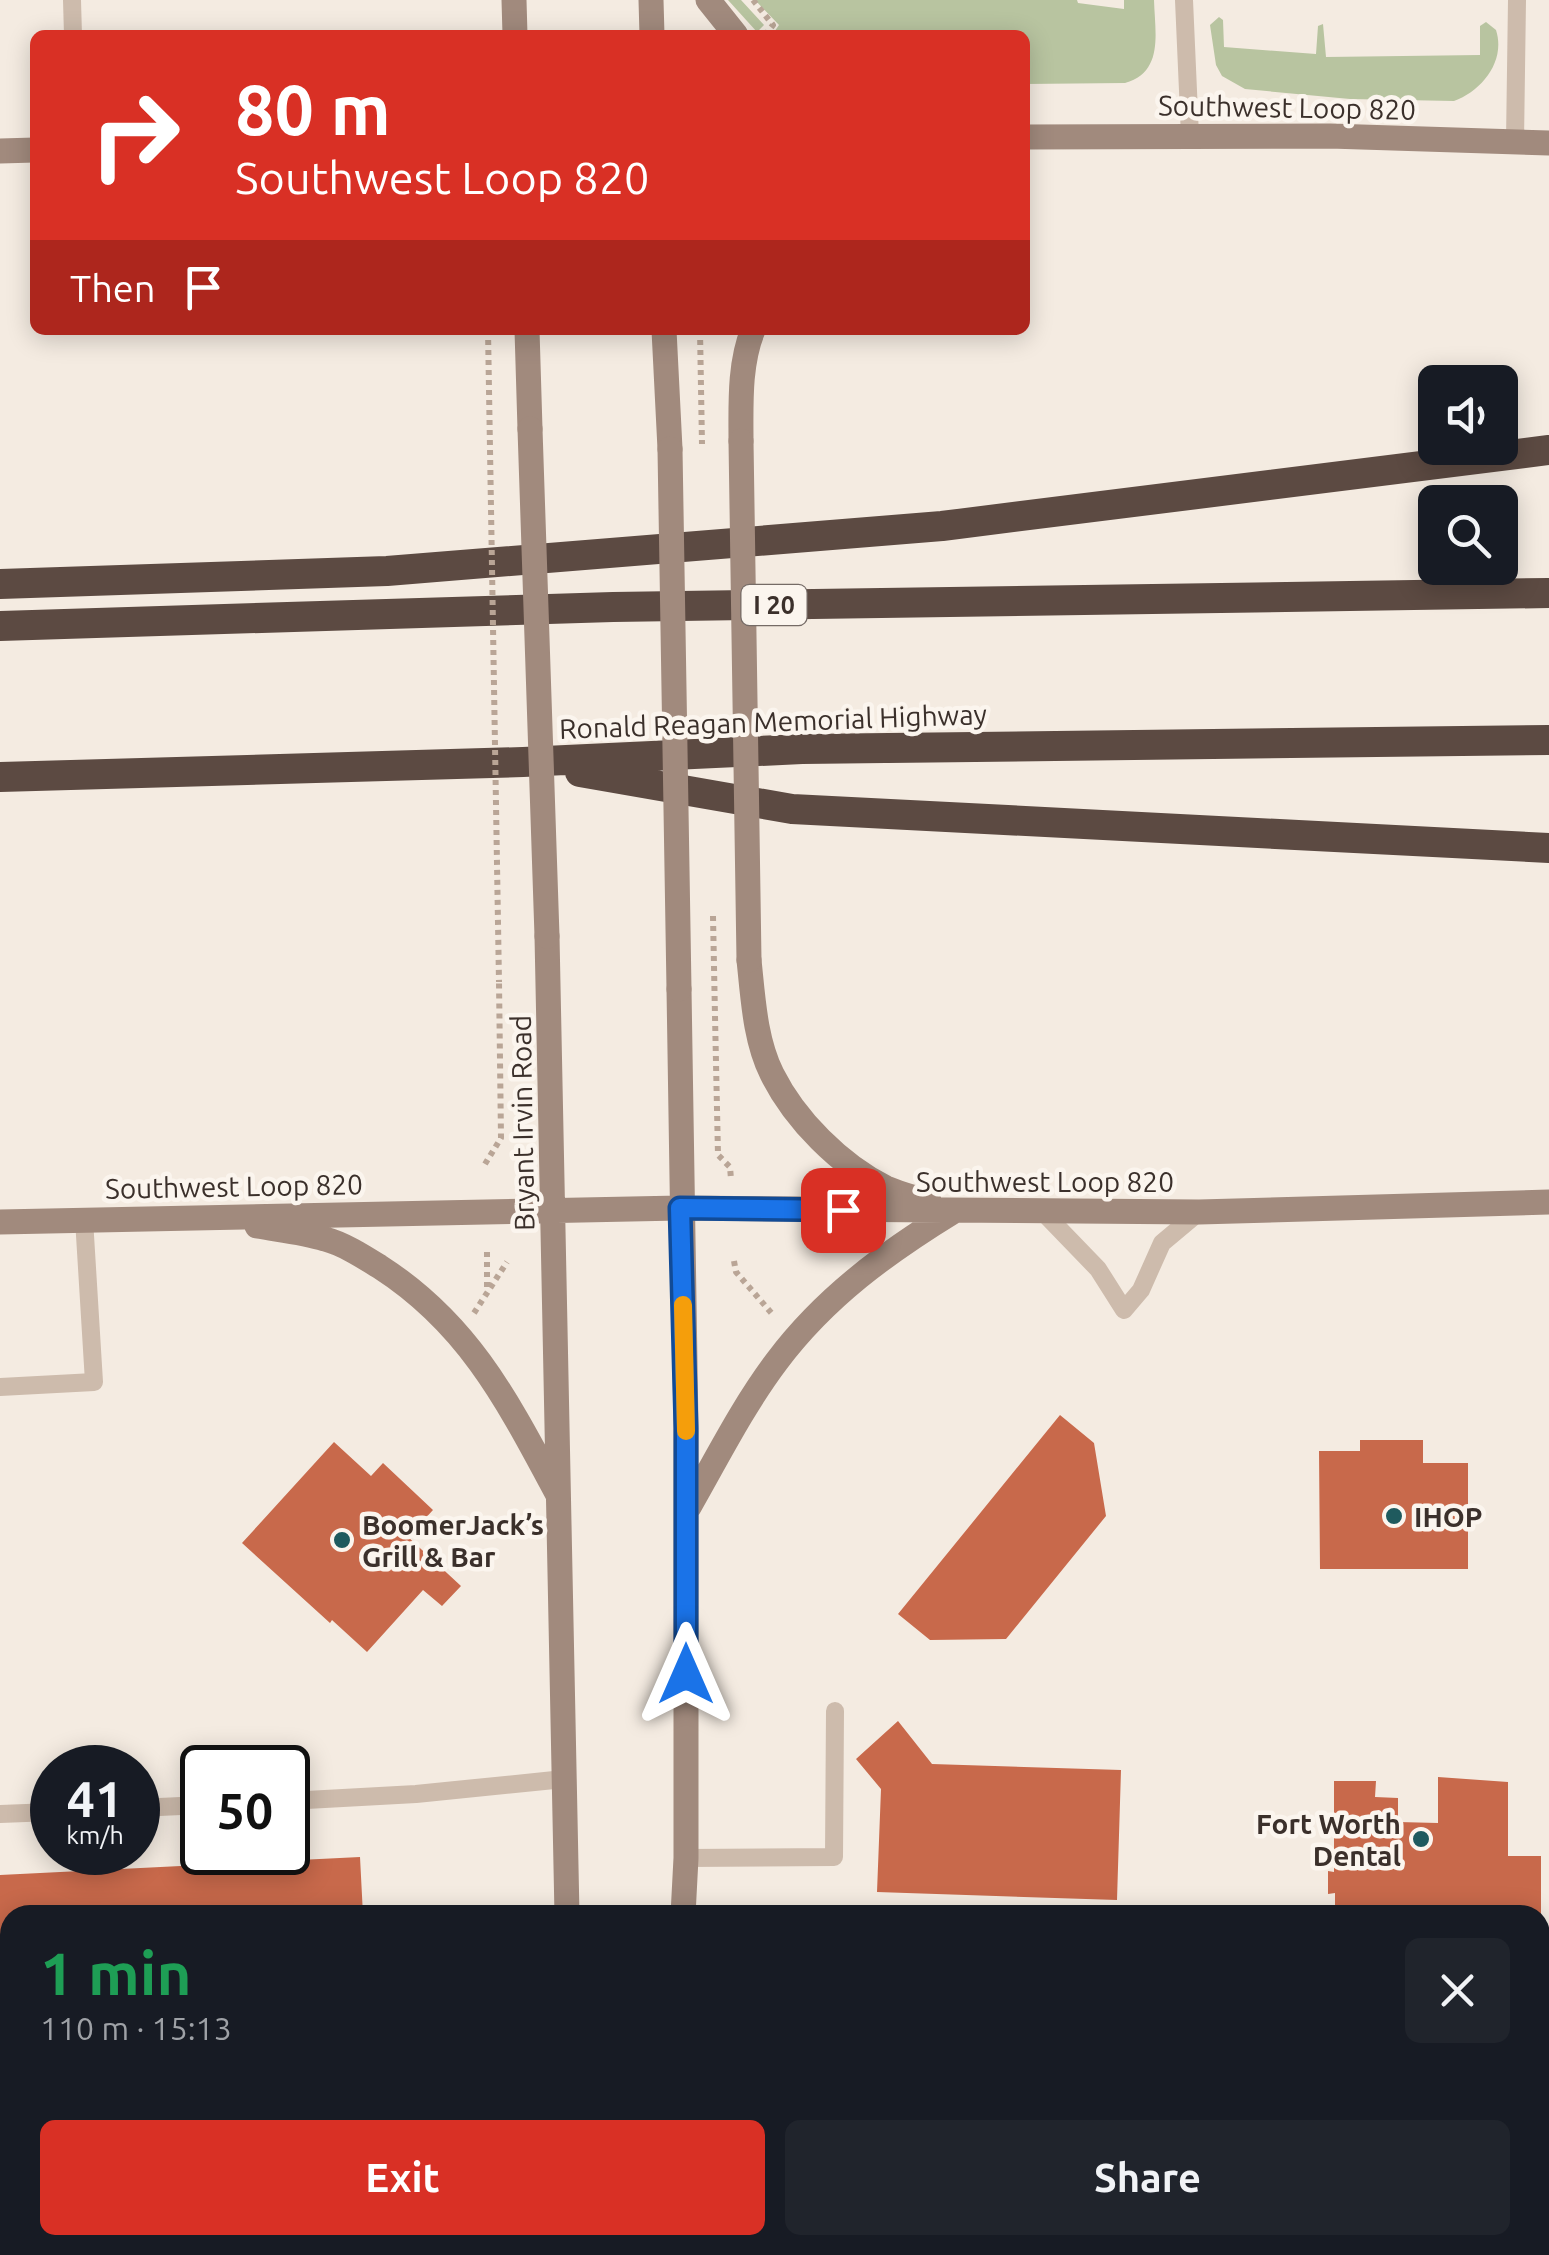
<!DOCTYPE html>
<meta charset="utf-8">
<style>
:root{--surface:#171b24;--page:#20242c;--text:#f1f3f6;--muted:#9ea1a6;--accent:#d93025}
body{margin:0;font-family:Ubuntu,sans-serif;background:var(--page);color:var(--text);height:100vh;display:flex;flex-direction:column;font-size:38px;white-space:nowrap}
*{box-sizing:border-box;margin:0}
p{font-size:32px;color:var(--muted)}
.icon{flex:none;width:55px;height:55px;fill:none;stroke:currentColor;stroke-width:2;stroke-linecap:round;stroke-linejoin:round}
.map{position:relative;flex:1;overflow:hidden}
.drawer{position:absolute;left:0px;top:1905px;width:1550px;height:350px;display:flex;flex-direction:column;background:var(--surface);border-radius:30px 30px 0 0;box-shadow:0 5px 25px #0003}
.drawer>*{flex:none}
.banner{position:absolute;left:30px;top:30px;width:1000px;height:305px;border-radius:15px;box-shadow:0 5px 25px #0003;background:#d93025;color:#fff;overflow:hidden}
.tools{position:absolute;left:1418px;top:365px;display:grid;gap:20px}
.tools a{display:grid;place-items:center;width:100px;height:100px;border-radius:15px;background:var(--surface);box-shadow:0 5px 25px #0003;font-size:50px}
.speed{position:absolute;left:30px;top:1745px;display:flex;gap:20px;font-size:50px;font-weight:700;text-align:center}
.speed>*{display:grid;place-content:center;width:130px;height:130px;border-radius:50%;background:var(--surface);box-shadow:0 5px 25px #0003;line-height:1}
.speed small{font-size:25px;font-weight:400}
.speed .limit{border:5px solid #111;border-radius:15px;background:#fff;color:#111}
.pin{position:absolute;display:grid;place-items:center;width:85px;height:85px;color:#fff;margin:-42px;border-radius:20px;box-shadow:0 5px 15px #0006}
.me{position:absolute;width:110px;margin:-55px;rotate:0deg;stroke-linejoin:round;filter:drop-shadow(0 0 8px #0008)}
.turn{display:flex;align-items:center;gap:35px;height:210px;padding:0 40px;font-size:45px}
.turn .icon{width:130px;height:130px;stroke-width:2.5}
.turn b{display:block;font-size:70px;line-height:85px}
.then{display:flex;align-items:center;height:95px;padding:0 40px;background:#0003;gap:20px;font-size:38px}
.round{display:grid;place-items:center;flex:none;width:105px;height:105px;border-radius:15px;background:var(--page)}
.summary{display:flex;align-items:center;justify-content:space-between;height:170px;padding:0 40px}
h1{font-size:60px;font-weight:600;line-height:75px;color:#1e9e55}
.button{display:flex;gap:20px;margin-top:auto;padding:20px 40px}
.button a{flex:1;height:115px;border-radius:15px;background:var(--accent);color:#fff;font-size:40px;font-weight:600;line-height:115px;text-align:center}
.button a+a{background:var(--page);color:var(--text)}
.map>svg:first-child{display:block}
.green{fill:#b8c4a0}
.building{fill:#c8694b}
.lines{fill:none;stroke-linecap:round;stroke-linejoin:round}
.path{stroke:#b9a596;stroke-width:6;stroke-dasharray:5 5;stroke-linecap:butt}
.lane{stroke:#cdbbac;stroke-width:18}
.street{stroke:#cdbbac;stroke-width:25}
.secondary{stroke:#a18a7d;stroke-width:25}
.highway{stroke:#5c4a42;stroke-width:30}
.path-bridge{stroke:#b9a596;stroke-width:6;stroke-dasharray:5 5;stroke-linecap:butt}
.secondary-bridge{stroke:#a18a7d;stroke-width:25}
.route-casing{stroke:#114b97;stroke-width:25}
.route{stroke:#1a73e8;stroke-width:18}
.slow{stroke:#f59e0b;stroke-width:18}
.poi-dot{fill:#1f5a5e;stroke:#fbf5ee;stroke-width:4}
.labels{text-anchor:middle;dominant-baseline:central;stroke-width:9;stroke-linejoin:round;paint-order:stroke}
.shield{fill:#fbf5ee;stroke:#756b66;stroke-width:2.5}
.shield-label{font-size:25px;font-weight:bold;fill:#3b302b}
.street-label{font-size:28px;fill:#3b302b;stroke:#fbf5ee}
.poi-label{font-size:28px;font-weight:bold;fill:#3b302b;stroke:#fbf5ee;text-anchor:start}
</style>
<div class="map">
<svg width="1549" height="2255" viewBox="0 0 1549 2255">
<rect width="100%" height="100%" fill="#f4ebe1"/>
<path class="green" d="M728,0H741L764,25L757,32Z
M755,0H1077L1078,3L1124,9V0H1154C1155,33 1164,72 1125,83L1025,84V35H772L779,25Z
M1219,17L1223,20L1224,47L1316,54L1318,26L1323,24L1326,57L1480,55V26L1486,22L1496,30C1506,61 1482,91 1454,101L1350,99L1245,89L1222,76L1216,65L1210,25Z"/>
<path class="building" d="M1060,1415L1094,1443L1106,1516L1006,1639L930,1640L898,1614Z
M1360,1440H1423V1463H1468V1569H1320L1319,1451H1360Z
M334,1442L371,1476L383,1463L433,1510L408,1537L461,1586L442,1606L423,1590L367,1652L332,1620L330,1623L242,1543Z
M898,1721L932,1764L1121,1770L1117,1900L877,1892L881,1789L856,1759Z
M1438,1777L1508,1782V1856H1541V1915L1335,1910V1893L1328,1894V1871L1334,1872V1781H1376L1375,1797L1398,1798V1822L1438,1823Z
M360,1857L363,1915H10V2218H0V1875Z
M758,2245H873L872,2255H770V2249L758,2248Z
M1124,2245H1330L1329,2255H1123Z"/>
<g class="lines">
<path class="path" d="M753,0L773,25L766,34
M715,1016L718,1155L730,1167L731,1179
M485,1164L501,1138L499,982
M487,1252V1291
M734,1261L736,1272L774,1316
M474,1313L507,1262"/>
<path class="lane" d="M72,0L73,35
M1184,0L1190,136
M1515,141L1517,0
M1041,1210L1098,1269L1124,1310L1141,1290L1162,1243L1199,1212
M0,1387L94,1382L84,1219
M288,1801L416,1794L564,1779
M138,1808L202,1805
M0,1814L52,1812
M686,1858L834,1857L835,1711
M911,2255L912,2245"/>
<path class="street" d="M1540,2231L1549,2194
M1534,2255L1537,2245"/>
<path class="secondary" d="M514,0L515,35
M651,0L652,35
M708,0L736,35
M1025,137L1330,136L1549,143
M0,151L35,150
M527,330L530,429
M664,330L670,449
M741,441C741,405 739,364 753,330
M547,936L567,1915
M749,960C753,998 755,1040 772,1074C795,1120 840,1165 886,1188C900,1194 916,1198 930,1203
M679,989L686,1427V1858L683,1915
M0,1222L680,1208L1199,1212L1549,1202
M257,1226C280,1230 303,1232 325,1239C344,1244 364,1257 380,1267C470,1325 509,1404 558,1495
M689,1507C717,1458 743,1406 777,1361C825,1297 887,1252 954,1211
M555,2255V2245
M654,2255L655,2245"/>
<path class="highway" d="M0,584L387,571L942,526L1549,450
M0,626L613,607L1549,593
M580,772L792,809L1549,848
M0,777L523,762L802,749L1549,740"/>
<path class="path-bridge" d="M488,330L499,982
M700,330L702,444
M713,916L715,1016"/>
<path class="secondary-bridge" d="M530,429L547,936
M741,441L749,960
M670,449L679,989"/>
</g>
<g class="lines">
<g class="route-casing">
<path id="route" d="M686,1674V1428L680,1208L843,1210"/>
</g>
<use href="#route" class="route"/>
<path class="slow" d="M683,1305L686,1431"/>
</g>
<g class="poi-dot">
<circle cx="1394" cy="1516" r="10"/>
<circle cx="342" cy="1540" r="10"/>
<circle cx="1421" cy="1839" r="10"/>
</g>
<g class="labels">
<rect class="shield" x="741.5" y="585" width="65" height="40" rx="8"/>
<g class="shield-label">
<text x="774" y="605">I 20</text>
</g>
<g class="street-label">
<text transform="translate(1287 107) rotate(1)">Southwest Loop 820</text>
<text transform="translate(773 721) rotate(-2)">Ronald Reagan Memorial Highway</text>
<text transform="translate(522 1123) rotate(-91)">Bryant Irvin Road</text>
<text x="1045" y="1181">Southwest Loop 820</text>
<text transform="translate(234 1186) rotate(-1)">Southwest Loop 820</text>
</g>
<g class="poi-label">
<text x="1414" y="1516">IHOP</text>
<text x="362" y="1524">BoomerJack’s<tspan x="362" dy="32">Grill &amp; Bar</tspan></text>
<text x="1401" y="1823" text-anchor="end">Fort Worth<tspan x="1401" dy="32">Dental</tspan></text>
</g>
</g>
</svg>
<div class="tools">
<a><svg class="icon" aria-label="sound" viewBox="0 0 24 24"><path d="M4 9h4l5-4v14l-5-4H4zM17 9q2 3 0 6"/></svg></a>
<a><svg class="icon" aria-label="search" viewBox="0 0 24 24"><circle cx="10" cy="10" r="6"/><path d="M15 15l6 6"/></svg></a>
</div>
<div class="speed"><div>41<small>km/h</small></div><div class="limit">50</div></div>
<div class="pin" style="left:843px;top:1210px;background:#d93025"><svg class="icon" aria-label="arrive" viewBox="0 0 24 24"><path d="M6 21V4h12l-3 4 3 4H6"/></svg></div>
<svg class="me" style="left:686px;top:1674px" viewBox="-20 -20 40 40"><path d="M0-17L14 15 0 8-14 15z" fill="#1a73e8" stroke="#fff" stroke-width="4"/></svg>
<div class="banner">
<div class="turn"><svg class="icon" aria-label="right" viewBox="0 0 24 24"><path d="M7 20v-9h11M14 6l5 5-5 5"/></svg><div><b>80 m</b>Southwest Loop 820</div></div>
<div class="then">Then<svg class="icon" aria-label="arrive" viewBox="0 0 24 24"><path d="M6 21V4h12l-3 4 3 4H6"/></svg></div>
</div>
<section class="drawer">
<div class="summary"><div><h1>1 min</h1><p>110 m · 15:13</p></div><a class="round"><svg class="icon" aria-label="close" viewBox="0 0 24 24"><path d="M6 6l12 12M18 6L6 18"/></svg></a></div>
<div class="button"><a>Exit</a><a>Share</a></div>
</section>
</div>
